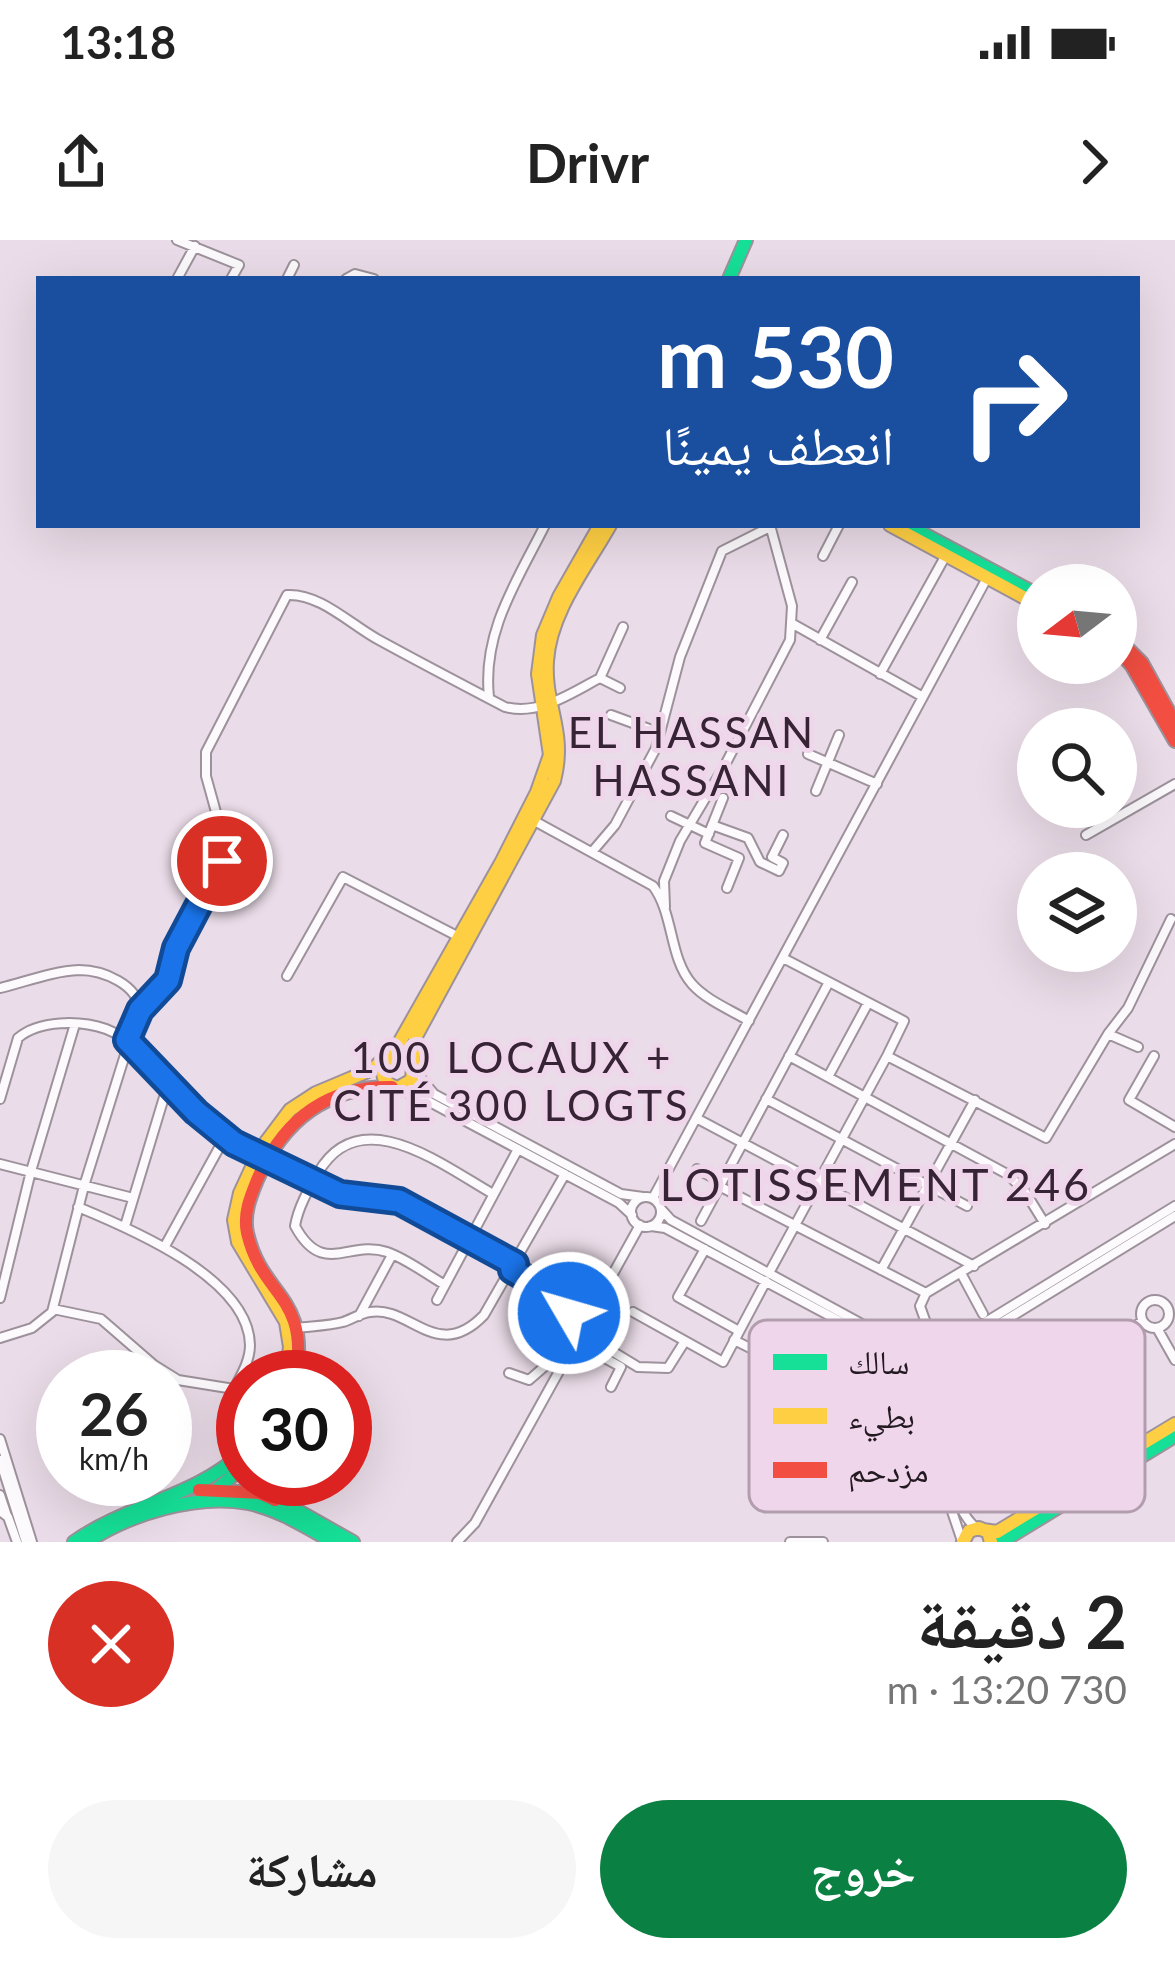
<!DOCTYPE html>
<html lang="ar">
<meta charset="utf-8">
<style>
:root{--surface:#fff;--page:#f6f6f6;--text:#222;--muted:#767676;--accent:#0b8043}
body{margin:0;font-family:Lato,"Noto Naskh Arabic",sans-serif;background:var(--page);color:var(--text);direction:rtl;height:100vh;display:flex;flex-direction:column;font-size:45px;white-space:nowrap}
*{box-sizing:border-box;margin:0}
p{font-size:39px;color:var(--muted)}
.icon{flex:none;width:66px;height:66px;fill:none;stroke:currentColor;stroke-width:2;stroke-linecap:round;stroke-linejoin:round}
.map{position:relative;height:1302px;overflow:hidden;direction:ltr}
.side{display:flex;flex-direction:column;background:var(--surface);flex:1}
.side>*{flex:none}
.hud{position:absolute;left:36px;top:36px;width:1104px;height:252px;border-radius:0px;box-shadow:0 12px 48px #0002;direction:rtl;background:#1a4fa0;color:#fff;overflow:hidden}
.needle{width:78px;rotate:254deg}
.controls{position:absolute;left:1017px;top:324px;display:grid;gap:24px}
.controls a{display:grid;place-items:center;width:120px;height:120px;border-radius:50%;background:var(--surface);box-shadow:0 12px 48px #0002;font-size:60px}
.speed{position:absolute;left:36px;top:1110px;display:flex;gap:24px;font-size:60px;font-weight:700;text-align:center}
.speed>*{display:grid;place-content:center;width:156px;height:156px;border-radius:50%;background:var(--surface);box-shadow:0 12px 48px #0002;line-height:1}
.speed small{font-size:30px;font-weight:400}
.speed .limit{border:18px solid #d22;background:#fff;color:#111}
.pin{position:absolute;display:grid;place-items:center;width:102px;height:102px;color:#fff;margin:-51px;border:6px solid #fff;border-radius:50%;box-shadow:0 3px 12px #0007}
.me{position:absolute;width:132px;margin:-66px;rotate:308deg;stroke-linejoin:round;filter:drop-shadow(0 0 9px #0008)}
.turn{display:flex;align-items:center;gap:42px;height:252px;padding:0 48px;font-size:54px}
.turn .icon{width:156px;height:156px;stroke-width:2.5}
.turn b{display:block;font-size:84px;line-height:102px}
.round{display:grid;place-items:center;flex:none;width:126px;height:126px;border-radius:63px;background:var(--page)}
.headline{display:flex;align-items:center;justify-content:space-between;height:204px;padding:0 48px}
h1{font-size:72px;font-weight:700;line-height:90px}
.cta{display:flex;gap:24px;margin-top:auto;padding:24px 48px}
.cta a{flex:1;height:138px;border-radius:72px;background:var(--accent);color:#fff;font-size:48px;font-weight:700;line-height:138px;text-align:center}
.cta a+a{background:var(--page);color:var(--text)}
.status{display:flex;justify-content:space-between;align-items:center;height:84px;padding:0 60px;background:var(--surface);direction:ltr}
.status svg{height:33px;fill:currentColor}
header{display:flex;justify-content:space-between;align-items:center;height:156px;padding:0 48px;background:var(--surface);font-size:54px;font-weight:700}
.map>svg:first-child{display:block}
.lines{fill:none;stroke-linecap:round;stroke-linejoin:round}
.street-casing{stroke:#9d929b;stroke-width:12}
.fast-casing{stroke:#9d929b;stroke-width:16}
.slow-casing{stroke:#9d929b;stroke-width:16}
.jam-casing{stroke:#9d929b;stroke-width:16}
.street{stroke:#fcfafc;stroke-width:8}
.fast{stroke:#16e098;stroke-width:12}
.slow{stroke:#ffcf43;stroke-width:12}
.jam{stroke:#f24e42;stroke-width:12}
.route-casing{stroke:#114b97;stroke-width:30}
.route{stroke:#1a73e8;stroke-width:21}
.labels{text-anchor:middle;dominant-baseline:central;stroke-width:10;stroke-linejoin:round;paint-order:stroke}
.neighbourhood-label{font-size:42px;letter-spacing:3px;fill:#362333;stroke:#f0d6eb}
.quarter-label{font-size:45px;letter-spacing:3px;fill:#362333;stroke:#f0d6eb}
.key{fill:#f0d6eb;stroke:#b29dae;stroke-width:3}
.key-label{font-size:33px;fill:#221921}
</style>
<div class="status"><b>13:18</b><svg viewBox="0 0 49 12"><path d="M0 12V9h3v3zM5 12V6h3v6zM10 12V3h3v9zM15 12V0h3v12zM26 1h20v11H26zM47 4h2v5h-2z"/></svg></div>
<header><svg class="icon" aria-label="forward" viewBox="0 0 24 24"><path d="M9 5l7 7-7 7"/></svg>Drivr<svg class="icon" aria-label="share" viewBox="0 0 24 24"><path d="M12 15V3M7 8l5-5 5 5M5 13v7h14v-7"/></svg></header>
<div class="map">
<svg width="1175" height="1302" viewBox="0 0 1175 1302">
<rect width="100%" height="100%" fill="#eadce8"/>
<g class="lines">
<g class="street-casing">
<path id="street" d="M177,0L239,25L231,39
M177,39L195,6
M287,39L294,25
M346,39L355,34L374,39
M823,316L839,285
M793,384L923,457
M820,400L852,342
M880,434L946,315
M620,448L600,438L623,387
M489,457C482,392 517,341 545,285
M611,475L660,493
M808,514L877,544
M816,551L839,495
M723,558L705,603L739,618L727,648
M671,576L709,594
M529,578L653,646C674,674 669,718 692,744C706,760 731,770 749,781
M712,585L748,598L760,622L779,631L783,623L772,617L783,595
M1086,595L1175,544
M592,612L615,585L656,508L680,417L722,311L770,287
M665,667L664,641L680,601L725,525L790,400L792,366L770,285
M783,718L904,781L887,816L1046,898L1108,794L1138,807
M287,736L343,637L459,697
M0,748C25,742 53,731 79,730C103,730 139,745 139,770L84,946L52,1072L32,1088L0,1098
M139,770L168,740L176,708L222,621L224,601L206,536V512L287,355C320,353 351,385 379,400C421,423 463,445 505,467C539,476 571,453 600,438
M1108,794L1128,768L1171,679
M789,816L1007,934L1024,950L1045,984
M1154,816L1129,860L1175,887
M416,832L434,854L621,954L643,957
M828,837L868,763
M395,848L426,860L619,963L632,975
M0,859L18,798C39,780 80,780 106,789C147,804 190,872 230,900C251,915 322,951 346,955C362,958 378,955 393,959C428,968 482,1005 515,1024
M766,859L967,966
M696,878L974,1026
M0,924L133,958
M697,929L721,942
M719,946L926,1053L1175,904
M631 972a15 15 0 1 1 30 0a15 15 0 1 1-30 0Z
M653,958L987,338
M78,967C129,988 249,1038 250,1105C250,1121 241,1135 234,1149
M661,969L671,980L917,1114
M701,981L829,742
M125,986L168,844
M651,986L665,988L862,1093L902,1130
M165,1006L225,897
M705,1009L678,1057L739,1091
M881,1030L975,860
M769,1033L887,816
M962,1035L983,1074
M445,1045C426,1034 407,1019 387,1012C349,999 323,1038 295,986C298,968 308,950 318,933C360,860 442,925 493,954
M926,1053L920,1066L936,1111
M0,1058L31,931L75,784
M1141 1074a14 14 0 1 1 28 0a14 14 0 1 1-28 0Z
M437,1060L518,909
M53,1069L101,1079L154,1125L178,1140L234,1149L243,1156
M633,1072L723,1122L766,1041
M359,1076L392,1015
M296,1088C312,1086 328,1086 343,1082C352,1079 361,1073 370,1072C410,1065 437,1124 484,1075L565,934
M1157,1088L1175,1120
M799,1095L800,1144
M618,1097L610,1110L638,1127L668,1128L685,1101
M734,1100L760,1113L765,1096L783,1085L859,1133V1166
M960,1108L1000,1172
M903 1128a13 13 0 1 1 26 0a13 13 0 1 1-26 0Z
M921,1115L945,1107L1175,966
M566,1121L599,1115L621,1127L611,1147
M846,1123L869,1097
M509,1133L529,1140L560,1113H571L564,1103L568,1065L512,1030
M928,1133L944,1118L1175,976
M977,1135L1015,1115L1036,1149
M907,1138L962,1301
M924,1138C927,1168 952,1274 977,1288
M1028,1154L1055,1198
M832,1165V1115
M0,1199L32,1302
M941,1208L1143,1081
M0,1220L26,1302
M950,1236L1042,1177
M0,1255L7,1276
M0,1271L8,1277L17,1302
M457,1302L475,1283L640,985
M790,1302H823"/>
</g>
<g class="fast-casing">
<path id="fast" d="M729,39L746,0
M907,285L1038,355
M264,1239L284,1263L353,1302
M217,1249L243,1227
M74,1302C128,1264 194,1258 243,1212
M87,1302C129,1274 197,1253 248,1263C278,1269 306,1287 333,1302
M1001,1302L1175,1196"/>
</g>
<g class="slow-casing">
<path id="slow" d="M890,285L1038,365
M414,828L403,816H391L383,824C382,838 384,844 398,848L412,840L415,798L554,541C567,491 544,466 547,421C550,372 587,326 610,285
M286,1137L290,1107L286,1082L238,1002L234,980L240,953L260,910L290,870L316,853L373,829L398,805L501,623L537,552L550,515L538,434L543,395L559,357L600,285
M983,1290L997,1292L1175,1184
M963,1302L969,1291L979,1288L988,1292L991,1302"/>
</g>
<g class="jam-casing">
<path id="jam" d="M1116,397L1142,423L1175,483
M1116,408L1132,426L1175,501
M296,1137C309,1054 262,1058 247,993C243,974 250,957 257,940C283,880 327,846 392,847
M199,1250L260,1253L275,1260"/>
</g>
<use href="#street" class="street"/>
<use href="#fast" class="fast"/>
<use href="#slow" class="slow"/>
<use href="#jam" class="jam"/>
</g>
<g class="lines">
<g class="route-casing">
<path id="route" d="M222,621L176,708L168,740L140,770L127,800L196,872L234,903L340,954L399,961L515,1024L512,1030L566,1062L569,1073"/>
</g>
<use href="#route" class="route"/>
</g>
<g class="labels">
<g class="neighbourhood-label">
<text x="692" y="492">EL HASSAN<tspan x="692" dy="48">HASSANI</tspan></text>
<text x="512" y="817">100 LOCAUX +<tspan x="512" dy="48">CITÉ 300 LOGTS</tspan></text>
</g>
<g class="quarter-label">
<text x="876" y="944">LOTISSEMENT 246</text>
</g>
</g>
<rect x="749" y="1080" width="396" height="192" rx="18" class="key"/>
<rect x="773" y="1114" width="54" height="16" fill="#16e098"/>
<rect x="773" y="1168" width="54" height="16" fill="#ffcf43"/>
<rect x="773" y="1222" width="54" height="16" fill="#f24e42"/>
<g class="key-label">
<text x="848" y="1134">سالك</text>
<text x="848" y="1188">بطيء</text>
<text x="848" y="1242">مزدحم</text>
</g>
</svg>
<div class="controls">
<a><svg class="needle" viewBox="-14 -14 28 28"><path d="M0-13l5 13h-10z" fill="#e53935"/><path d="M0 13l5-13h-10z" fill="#767676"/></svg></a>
<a><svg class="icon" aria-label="search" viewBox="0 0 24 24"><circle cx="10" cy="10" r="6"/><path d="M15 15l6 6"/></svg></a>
<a><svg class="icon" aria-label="layers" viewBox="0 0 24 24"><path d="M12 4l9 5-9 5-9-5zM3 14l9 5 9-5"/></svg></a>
</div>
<div class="speed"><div>26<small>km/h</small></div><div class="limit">30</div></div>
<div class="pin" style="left:222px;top:621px;background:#d93025"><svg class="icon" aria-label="arrive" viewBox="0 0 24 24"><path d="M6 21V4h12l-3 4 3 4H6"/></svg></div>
<svg class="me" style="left:569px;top:1073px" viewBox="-20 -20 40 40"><circle r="17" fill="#1a73e8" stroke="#fff" stroke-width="3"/><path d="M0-11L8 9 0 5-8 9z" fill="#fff"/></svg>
<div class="hud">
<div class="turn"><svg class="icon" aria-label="right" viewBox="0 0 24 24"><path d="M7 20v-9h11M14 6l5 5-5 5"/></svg><div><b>530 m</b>انعطف يمينًا</div></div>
</div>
</div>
<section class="side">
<div class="headline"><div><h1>2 دقيقة</h1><p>730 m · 13:20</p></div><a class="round" style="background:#d93025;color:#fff"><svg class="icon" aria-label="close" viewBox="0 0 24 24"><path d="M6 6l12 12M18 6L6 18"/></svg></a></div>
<div class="cta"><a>خروج</a><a>مشاركة</a></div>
</section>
